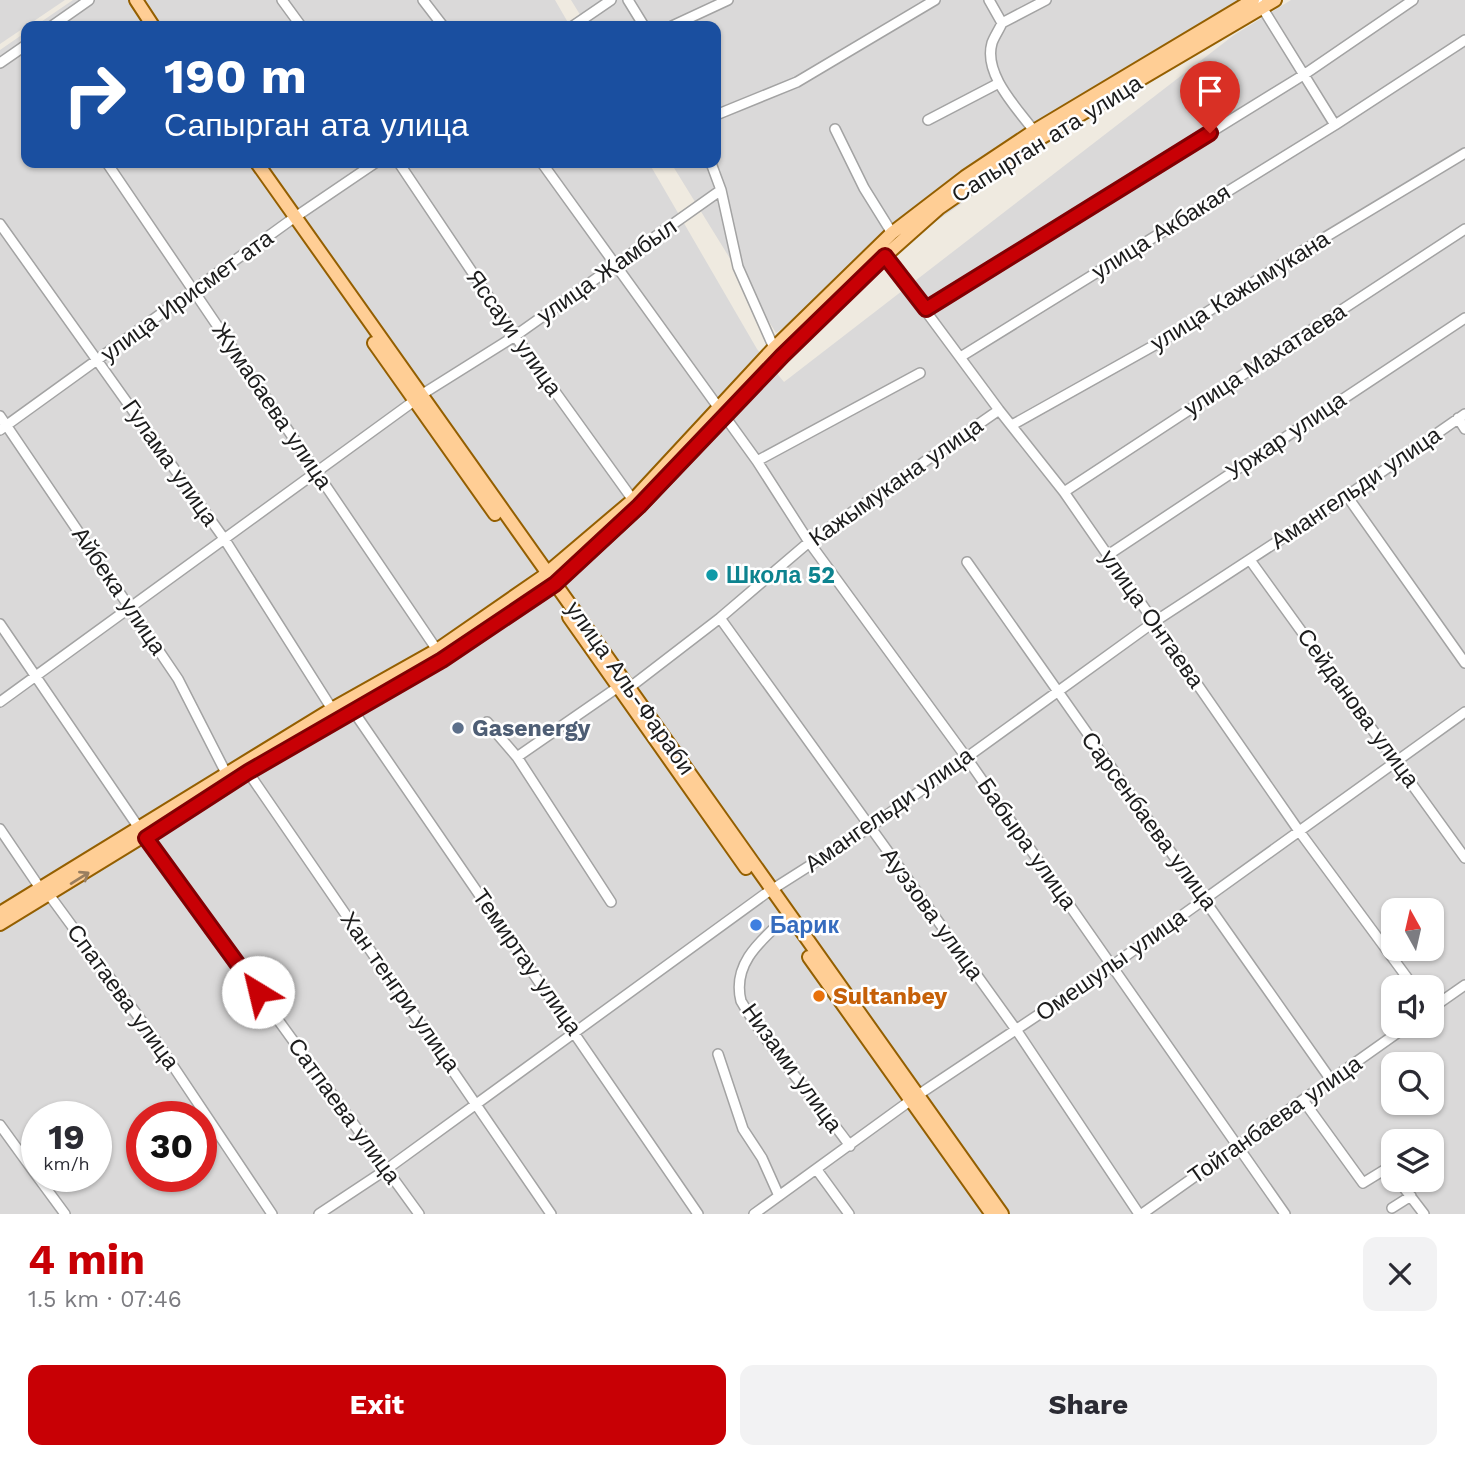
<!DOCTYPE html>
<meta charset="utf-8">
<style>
:root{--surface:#fff;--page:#f2f2f3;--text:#2b2b33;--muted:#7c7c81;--accent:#c80005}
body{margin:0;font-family:"Work Sans",sans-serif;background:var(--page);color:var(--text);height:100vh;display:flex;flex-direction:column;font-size:26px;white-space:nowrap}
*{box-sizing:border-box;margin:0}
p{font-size:23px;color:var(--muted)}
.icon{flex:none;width:38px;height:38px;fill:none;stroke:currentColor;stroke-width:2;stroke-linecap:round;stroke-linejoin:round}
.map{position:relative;height:1214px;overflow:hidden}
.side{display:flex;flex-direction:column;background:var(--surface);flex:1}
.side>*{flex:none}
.top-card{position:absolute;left:21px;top:21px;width:700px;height:147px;border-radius:14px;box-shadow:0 2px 5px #0004;background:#1a4fa0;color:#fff;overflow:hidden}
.needle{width:46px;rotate:352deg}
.tools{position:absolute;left:1381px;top:898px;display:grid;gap:14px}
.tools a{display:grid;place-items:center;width:63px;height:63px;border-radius:14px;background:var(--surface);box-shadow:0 2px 5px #0004;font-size:35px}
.speed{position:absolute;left:21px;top:1101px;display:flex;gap:14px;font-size:35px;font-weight:700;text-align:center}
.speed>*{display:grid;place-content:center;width:91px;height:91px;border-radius:50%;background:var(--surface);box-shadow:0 2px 5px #0004;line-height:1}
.speed small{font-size:18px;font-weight:400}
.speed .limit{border:10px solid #d22;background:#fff;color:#111}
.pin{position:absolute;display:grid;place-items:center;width:60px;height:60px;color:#fff;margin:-72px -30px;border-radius:50% 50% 50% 0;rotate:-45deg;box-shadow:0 0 7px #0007}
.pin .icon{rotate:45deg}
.me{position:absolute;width:77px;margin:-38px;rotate:324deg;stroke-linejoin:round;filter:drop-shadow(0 0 5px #0008)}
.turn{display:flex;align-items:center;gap:24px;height:147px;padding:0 28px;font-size:32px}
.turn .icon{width:91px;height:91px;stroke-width:2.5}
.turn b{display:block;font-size:49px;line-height:60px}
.round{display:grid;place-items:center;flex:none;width:74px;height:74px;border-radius:14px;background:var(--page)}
.head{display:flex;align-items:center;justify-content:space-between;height:119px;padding:0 28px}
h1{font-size:42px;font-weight:700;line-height:52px;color:var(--accent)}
.button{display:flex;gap:14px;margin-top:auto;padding:14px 28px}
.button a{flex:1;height:80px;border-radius:14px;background:var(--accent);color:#fff;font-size:28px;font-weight:700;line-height:80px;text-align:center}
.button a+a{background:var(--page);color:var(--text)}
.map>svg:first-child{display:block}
.residential{fill:#dad9d9;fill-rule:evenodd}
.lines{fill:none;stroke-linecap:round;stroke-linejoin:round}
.minor-casing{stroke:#a3a3a3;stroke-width:12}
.major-casing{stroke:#945f00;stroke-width:16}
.minor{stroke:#fff;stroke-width:9}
.major{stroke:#ffce95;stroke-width:12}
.oneway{stroke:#997e5f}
.route-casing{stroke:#820003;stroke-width:18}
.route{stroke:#c80005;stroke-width:12}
.culture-dot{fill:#0f9aa8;stroke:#fff;stroke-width:2.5}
.service-dot{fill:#5c6f8a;stroke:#fff;stroke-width:2.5}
.shop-dot{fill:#3f7fe0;stroke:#fff;stroke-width:2.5}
.food-dot{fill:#e8710a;stroke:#fff;stroke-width:2.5}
.labels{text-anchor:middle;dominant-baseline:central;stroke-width:5;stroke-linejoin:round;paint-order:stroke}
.street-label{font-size:23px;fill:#1c1c1c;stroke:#fff}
.culture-label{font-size:23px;font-weight:bold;fill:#0d838f;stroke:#fff;text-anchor:start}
.service-label{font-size:23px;font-weight:bold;fill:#4e5e75;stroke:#fff;text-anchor:start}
.shop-label{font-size:23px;font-weight:bold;fill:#366cbe;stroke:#fff;text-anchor:start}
.food-label{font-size:23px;font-weight:bold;fill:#c56008;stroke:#fff;text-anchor:start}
</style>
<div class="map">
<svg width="1465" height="1214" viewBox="0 0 1465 1214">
<rect width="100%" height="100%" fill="#efeae0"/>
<path class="residential" d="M0,0H65L0,44Z
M73,0H555L570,26H35Z
M571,0H1253L776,333L671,163H716V26H587Z
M1291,0H1465V1214H0V50L26,32V163H649L757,349L784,382L1234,35ZM1393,910H1432V948H1393ZM1393,987H1432V1026H1393ZM1393,1064H1432V1102H1393ZM37,1116H96V1176H37ZM142,1116H201V1176H142ZM1393,1141H1432V1180H1393Z"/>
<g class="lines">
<g class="minor-casing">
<path id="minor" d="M282,0L301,26
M423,0L443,26
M628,0L644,26
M989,0L1002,23C999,30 994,37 992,43C983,74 1017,108 1034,131
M1260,4L1335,125
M1002,23L1046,0
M52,26L89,0
M573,26L611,0
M672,26L728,0
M0,63L26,45
M716,115L797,82L935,0
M928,120L999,83
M835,129L864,188L892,233
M107,163L437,650
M399,163L515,336L633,500
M542,163L757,461L809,542L966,757L1285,1214
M711,163L721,190L738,267L774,348
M0,224L225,540L332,709
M885,256L999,410L1064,492L1299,831L1414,987
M926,308L1305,74L1413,0
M962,356L1335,125L1465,40
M421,395L515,336L721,190
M0,416L178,679L226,773
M1458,418L1465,429
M1012,425L1162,341L1299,253L1465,153
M0,430L288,222L375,163
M757,461L920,373
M1064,492L1465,229
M1347,496L1465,663
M1108,555L1465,318
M1250,560L1465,858
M967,562L1331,1080
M720,618L1017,1031L1139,1214
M0,624L139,828
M629,688L720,618L809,542L999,410
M0,702L414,401
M354,712L698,1214
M487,722L517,757
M248,772L551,1214
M0,829L40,888L50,896L157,1042L272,1214
M146,838L419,1214
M611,902L517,757L621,685
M783,920C759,942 732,965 741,1001C772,1054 815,1097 850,1146
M1432,1008L1465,985
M718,1054L743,1129L762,1158L779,1196
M1303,1100L1363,1183L1389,1167L1393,1172
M0,1125L37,1176
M817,1170L849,1214
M37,1176L65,1214
M1398,1180L1424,1214
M1392,1208L1411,1196
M319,1214L387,1169L765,894L869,828L1154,622L1347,496L1465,414
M754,1214L918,1095L1113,965L1465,712
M1142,1214L1407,1026"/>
</g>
<g class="major-casing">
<path id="major" d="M136,0L153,26
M257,163L1002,1214
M374,343L495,514
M569,617L746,868
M0,913L332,709L437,650L541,578L633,500L774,348L892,233L965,177L1034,131L1253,0
M0,924L248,772L442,660L555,584L640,506L782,356L885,256L939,208L1037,140L1275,0
M809,957L991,1213"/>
</g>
<use href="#minor" class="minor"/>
<use href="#major" class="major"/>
</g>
<defs><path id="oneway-shaft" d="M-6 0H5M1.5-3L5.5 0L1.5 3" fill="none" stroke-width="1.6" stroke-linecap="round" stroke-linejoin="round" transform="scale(1.75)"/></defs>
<use class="oneway" href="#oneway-shaft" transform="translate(80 878) rotate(-32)"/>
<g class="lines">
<g class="route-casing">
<path id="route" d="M258,992L146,838L248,772L442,660L555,584L639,506L782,356L885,256L926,309L1210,133"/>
</g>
<use href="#route" class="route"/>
</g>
<circle class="culture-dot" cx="712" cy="575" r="7"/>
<circle class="service-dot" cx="458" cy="728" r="7"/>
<circle class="shop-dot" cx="756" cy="925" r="7"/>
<circle class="food-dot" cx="819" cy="996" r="7"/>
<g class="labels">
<g class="street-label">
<text transform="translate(1047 139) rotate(-32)">Сапырган ата улица</text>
<text transform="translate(1161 232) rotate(-32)">улица Акбакая</text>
<text transform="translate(607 271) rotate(-35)">улица Жамбыл</text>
<text transform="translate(1240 291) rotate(-32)">улица Кажымукана</text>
<text transform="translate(187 296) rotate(-36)">улица Ирисмет ата</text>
<text transform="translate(514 333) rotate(55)">Яссауи улица</text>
<text transform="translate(1265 360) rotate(-33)">улица Махатаева</text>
<text transform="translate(272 406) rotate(56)">Жумабаева улица</text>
<text transform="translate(1286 436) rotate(-34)">Уржар улица</text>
<text transform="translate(170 463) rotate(55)">Гулама улица</text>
<text transform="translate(896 482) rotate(-35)">Кажымукана улица</text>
<text transform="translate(1356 488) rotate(-34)">Амангельди улица</text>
<text transform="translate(119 591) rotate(56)">Айбека улица</text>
<text transform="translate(1152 619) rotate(55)">улица Онтаева</text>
<text transform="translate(630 688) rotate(55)">улица Аль-Фараби</text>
<text transform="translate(1358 708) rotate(54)">Сейданова улица</text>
<text transform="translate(889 810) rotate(-35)">Амангельди улица</text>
<text transform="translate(1149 821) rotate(54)">Сарсенбаева улица</text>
<text transform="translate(1027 844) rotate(55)">Бабыра улица</text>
<text transform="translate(932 914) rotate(54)">Ауэзова улица</text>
<text transform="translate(527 962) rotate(55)">Темиртау улица</text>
<text transform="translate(1111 965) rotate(-35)">Омешулы улица</text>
<text transform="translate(400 992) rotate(55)">Хан тенгри улица</text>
<text transform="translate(123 997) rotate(54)">Спатаева улица</text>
<text transform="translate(792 1068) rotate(54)">Низами улица</text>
<text transform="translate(344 1111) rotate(54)">Сатпаева улица</text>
<text transform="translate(1275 1120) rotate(-35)">Тойганбаева улица</text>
</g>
<g class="culture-label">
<text x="726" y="575">Школа 52</text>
</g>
<g class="service-label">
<text x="472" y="728">Gasenergy</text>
</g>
<g class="shop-label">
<text x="770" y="925">Барик</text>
</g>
<g class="food-label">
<text x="833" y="996">Sultanbey</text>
</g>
</g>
</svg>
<div class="tools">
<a><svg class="needle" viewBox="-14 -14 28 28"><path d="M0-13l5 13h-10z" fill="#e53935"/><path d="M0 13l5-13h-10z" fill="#7c7c81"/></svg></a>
<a><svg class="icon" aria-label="sound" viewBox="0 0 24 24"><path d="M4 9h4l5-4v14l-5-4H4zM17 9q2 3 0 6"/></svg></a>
<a><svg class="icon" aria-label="search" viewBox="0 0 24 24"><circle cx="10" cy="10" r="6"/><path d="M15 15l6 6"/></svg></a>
<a><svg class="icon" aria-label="layers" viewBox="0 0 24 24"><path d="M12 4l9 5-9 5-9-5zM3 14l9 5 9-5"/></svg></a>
</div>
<div class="speed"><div>19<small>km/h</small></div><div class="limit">30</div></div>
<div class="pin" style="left:1210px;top:133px;background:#d93025"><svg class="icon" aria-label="arrive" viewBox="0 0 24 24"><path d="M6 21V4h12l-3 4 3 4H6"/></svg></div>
<svg class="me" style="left:258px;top:992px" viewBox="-20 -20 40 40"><circle r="19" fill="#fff"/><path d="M0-13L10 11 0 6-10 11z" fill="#c80005"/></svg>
<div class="top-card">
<div class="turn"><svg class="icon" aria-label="right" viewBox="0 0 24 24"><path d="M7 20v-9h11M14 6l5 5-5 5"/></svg><div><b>190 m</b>Сапырган ата улица</div></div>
</div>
</div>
<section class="side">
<div class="head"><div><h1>4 min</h1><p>1.5 km · 07:46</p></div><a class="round"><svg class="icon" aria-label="close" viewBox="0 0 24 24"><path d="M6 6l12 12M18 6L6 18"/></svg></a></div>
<div class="button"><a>Exit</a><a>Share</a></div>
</section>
